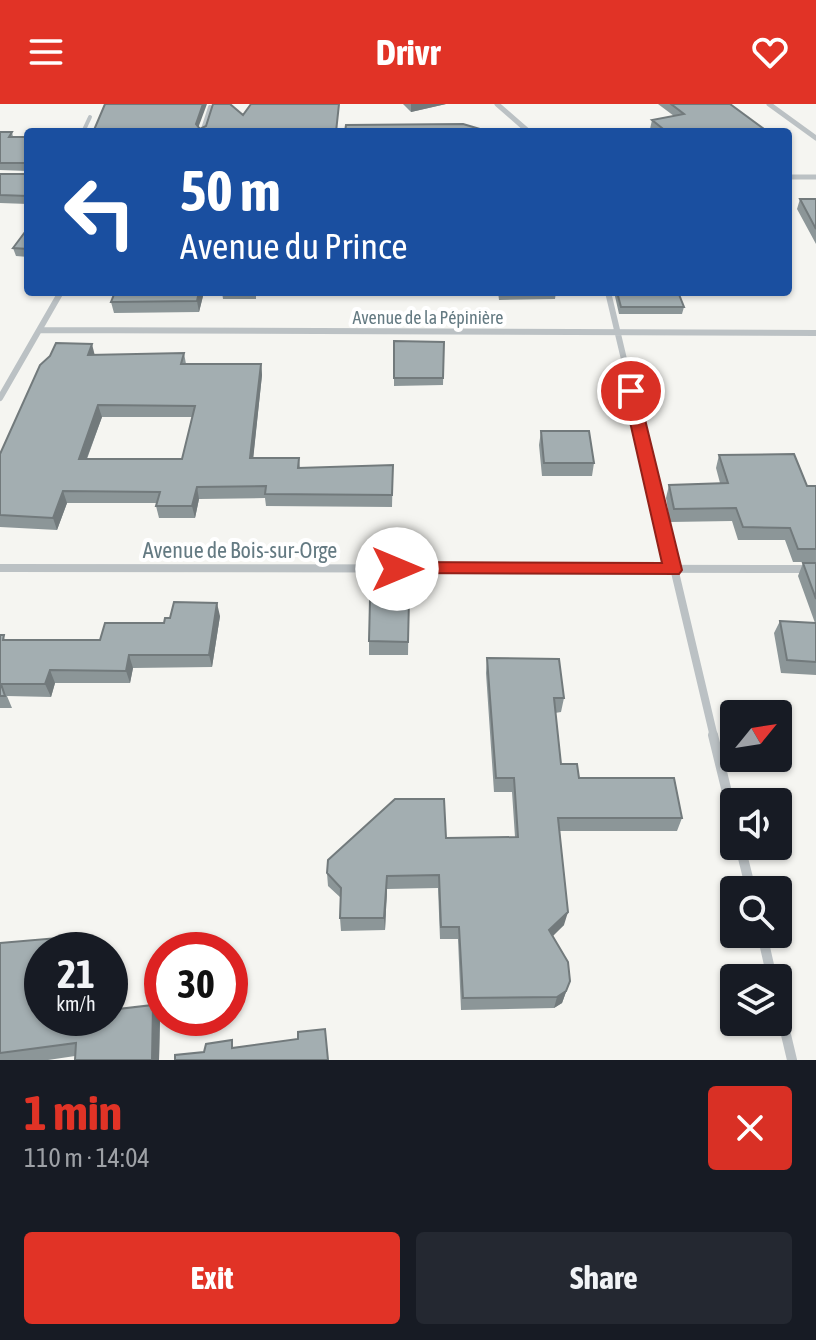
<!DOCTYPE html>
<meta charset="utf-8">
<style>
:root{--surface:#171b24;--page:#242831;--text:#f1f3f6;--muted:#9ea1a6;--accent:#e13326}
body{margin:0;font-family:"Asap Condensed",sans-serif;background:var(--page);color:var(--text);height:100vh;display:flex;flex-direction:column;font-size:30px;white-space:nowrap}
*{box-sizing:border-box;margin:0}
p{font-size:26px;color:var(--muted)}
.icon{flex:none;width:44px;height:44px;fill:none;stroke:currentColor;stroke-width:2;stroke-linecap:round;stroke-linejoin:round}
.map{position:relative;height:956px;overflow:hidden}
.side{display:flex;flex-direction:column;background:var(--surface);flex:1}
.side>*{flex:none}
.guide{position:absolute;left:24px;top:24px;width:768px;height:168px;border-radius:8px;box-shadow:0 2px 6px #0004;background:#1a4fa0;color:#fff;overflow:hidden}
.needle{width:52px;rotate:60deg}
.controls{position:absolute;left:720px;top:596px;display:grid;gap:16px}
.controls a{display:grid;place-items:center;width:72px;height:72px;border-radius:8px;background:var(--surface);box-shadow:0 2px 6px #0004;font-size:40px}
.speed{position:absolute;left:24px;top:828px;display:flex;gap:16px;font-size:40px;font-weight:700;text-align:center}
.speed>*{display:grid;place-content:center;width:104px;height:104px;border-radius:50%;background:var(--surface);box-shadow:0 2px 6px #0004;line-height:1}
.speed small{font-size:20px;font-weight:400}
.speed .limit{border:12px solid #d22;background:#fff;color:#111}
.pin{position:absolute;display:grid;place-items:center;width:68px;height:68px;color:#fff;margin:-34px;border:4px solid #fff;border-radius:50%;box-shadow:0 2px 8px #0007}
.me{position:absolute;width:88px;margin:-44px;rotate:90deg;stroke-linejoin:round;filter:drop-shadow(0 0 6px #0008)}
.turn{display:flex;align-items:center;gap:28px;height:168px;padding:0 24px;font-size:36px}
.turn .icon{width:104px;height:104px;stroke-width:2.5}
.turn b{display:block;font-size:56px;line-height:68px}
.round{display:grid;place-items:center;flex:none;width:84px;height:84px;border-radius:8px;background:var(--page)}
.headline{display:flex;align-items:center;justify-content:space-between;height:136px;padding:0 24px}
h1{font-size:48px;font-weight:700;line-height:60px;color:var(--accent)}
.cta{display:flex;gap:16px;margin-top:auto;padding:16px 24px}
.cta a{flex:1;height:92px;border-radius:8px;background:var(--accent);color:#fff;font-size:32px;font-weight:700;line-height:92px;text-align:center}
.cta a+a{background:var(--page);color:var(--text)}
header{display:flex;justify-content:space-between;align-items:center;height:104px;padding:0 24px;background:var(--accent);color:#fff;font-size:36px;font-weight:700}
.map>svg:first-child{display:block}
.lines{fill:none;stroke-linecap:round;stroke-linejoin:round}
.service{stroke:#bbc1c4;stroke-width:4}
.minor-far3{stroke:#bbc1c4;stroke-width:5}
.minor-far2{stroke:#bbc1c4;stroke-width:6}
.minor-far1{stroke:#bbc1c4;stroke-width:8}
.minor{stroke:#bbc1c4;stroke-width:10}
.wall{fill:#8c9698;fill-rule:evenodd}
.shaded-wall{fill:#727a7c}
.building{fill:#a3aeb1;stroke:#727a7c;stroke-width:2;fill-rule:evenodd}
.route{fill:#e13326;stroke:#922119;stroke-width:2}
.labels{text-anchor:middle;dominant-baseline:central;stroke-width:8;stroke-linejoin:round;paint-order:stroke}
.far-street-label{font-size:18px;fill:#647a82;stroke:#fff}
.street-label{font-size:22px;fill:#647a82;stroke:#fff}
</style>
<header><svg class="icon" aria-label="menu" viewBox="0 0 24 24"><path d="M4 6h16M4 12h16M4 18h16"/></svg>Drivr<svg class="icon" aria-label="heart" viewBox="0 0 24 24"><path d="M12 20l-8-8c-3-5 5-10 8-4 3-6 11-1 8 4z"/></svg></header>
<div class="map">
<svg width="816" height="956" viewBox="0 0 816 956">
<rect width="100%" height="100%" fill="#f5f5f1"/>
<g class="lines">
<path class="service" d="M83,28L90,13
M202,28L210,3"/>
<path class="minor-far3" d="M497,0L529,28
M769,0L816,34
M788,73H816"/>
<path class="minor-far2" d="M608,188L652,373
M40,226L816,229
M0,294L61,188"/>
<path class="minor-far1" d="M652,371L714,633
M0,464L816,465"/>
<path class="minor" d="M713,631L734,717
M740,742L751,786
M762,830L772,874
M778,897L792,956"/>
</g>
<path class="wall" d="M403,0H446L411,8Z
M658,0H730L768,28H654L650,25L652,16L674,12Z
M0,28H12L13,33H28V67L0,66Z
M28,67V100L0,99V70H26Z
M800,95H816V140L797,105Z
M28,124V153L16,152L13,144Z
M115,188H204L199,208L114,209L111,198Z
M222,188H256V195H223Z
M301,188H396V189Z
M498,188H556L555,195L499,196Z
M614,188H678L684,203L682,210H619Z
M394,237L444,238L443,281L394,282Z
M184,249L186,260H261L262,271L253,354H299L300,364L393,361L392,403L266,402L265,394L199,395L195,414H159L156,402V399H67L57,426L0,423V350L95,251ZM102,313H192L182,355H87Z
M541,327L594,359L592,372H542L539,341Z
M719,351L807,382H816V458H793L785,436H738L732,417L670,418L666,394L669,381L720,379L716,364Z
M803,459H816V571L781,569L774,529L780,517L815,519L798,472Z
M409,496L408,551H369V537Z
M220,512L212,563L133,564L130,579H55L51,593L7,592L12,604H0V531L6,536H100L164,519Z
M487,554L564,594L561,608L555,609L561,660L579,674L682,714L677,727H560L564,821L552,832L570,877L562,899L554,904L461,906L458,835H440L438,784L387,785L385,826L341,827L340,814L341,794L328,782L327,769L446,734L515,733L512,688H494L486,569Z
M69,833L77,846H42V914L153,901L160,914L159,956H75V952L48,956H0V839Z"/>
<path class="shaded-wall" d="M203,0H207L197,27L196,20Z
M411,0H446L411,8Z
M199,188H204L199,208L197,197Z
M92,240L95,252L88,251Z
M261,260L262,271L252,366L250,354Z
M98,301L102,313L82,367L79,355Z
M197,383L199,395L195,414L192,402Z
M63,387L67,399L57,426L53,414Z
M217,499L220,512L212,563L209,551Z
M129,551L133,564L130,579L126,567Z
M50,566L55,579L51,593L45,580Z
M387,772V785L385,826L384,814Z
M568,808L564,821L546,839L549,826Z
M69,833L77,846H68Z
M570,877L562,899L554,904L557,893Z
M153,901L160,914L159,956H152Z"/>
<path class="building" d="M105,0H203L196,20L200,25L206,22L213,0H230L243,11L251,0H339L336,28H82L83,26H94Z
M671,0H730L768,28H667L652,16L684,10Z
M463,20L490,28H345L346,21Z
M0,28H12L9,33H28V60L27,59H0Z
M28,67V92L0,91V70H26Z
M800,95H816V125Z
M28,124V145L13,144Z
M115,188H199L197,197L111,198Z
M617,188H678L684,203H621Z
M394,237L444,238L443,274H394Z
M56,239L92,240L88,251L184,249L181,260H261L250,354H299L298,364L393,361L392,391L265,390L266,382L197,383L192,402H156L160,388L63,387L53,414L0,411V350L40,261L50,252ZM98,301L195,302L182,355H79Z
M541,327H589L594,359H544Z
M794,350L807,382H816V445H798L790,424L743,423L736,404L674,405L669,381L728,379L719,351Z
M803,459H816V495Z
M370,496H409L408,538L369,537Z
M174,498L217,499L209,551H129L126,567L50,566L45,580H1L5,592H0V531H4L3,536H100L105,519H164L165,514H170Z
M780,517L816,519V558L787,556Z
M487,554L559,555L564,594H554L561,660H577L579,674H674L682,714H558L568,808L549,826L568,858L570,877L566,887L557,893L463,894L459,823H441L439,771L387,772L384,814H340L341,784L327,769L328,756L395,695H444L446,734L518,733L514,674H496Z
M69,833L68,846H42V914H110V906L153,901L152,956H75L76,939L0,949V839Z
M325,925L328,956H175V951L204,948L206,940L232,936V944L298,935V928Z"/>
<path class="route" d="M631,283L638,287L682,466L679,470L391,469L388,465L397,458L662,459L623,287Z"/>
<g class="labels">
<g class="far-street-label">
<text x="428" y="213">Avenue de la Pépinière</text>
</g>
<g class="street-label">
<text x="240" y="446">Avenue de Bois-sur-Orge</text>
</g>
</g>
</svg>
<div class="controls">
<a><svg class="needle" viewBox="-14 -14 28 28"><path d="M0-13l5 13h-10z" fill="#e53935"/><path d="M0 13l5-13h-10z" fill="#9ea1a6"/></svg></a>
<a><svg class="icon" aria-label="sound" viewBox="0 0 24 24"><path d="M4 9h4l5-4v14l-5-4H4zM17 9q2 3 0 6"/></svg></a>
<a><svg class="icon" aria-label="search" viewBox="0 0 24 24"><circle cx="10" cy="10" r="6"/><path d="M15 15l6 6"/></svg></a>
<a><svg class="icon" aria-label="layers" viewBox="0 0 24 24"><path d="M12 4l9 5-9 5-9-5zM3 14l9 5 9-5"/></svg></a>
</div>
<div class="speed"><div>21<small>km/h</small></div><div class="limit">30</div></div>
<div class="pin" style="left:631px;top:287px;background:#d93025"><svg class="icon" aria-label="arrive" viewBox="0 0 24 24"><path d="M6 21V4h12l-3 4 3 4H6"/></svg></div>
<svg class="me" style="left:397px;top:465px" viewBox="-20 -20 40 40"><circle r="19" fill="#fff"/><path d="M0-13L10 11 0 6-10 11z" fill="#e13326"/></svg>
<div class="guide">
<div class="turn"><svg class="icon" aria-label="left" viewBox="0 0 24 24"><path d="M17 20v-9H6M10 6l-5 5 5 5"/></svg><div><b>50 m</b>Avenue du Prince</div></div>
</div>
</div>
<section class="side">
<div class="headline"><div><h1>1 min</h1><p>110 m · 14:04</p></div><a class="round" style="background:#d93025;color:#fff"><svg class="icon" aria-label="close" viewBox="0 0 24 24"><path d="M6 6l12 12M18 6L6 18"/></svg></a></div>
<div class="cta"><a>Exit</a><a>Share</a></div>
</section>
